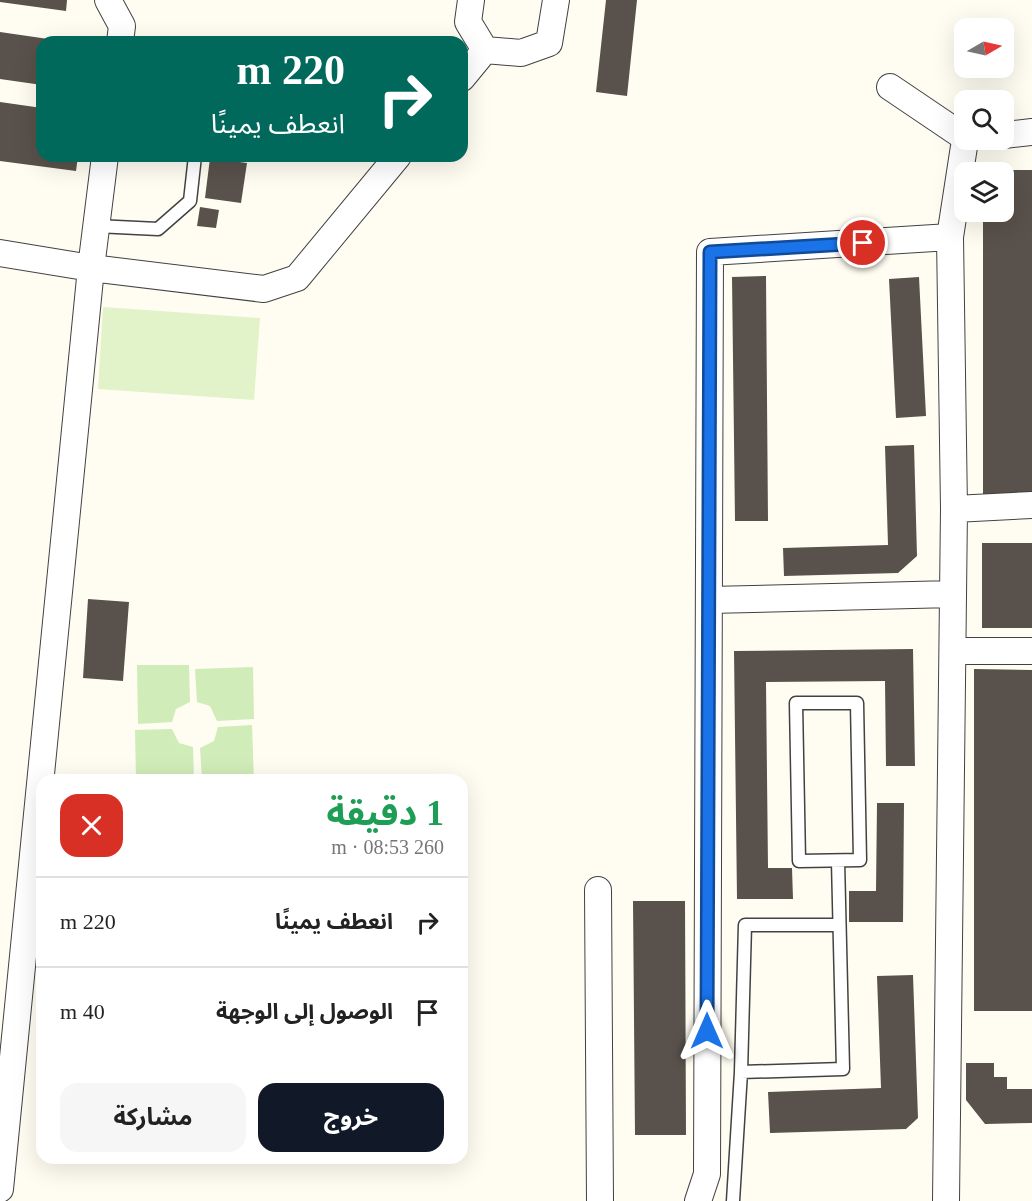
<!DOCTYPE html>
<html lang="ar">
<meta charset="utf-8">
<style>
:root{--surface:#fff;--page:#f6f6f6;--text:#222;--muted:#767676;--line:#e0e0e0;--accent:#111827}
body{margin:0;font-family:"Times New Roman","Noto Sans Arabic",serif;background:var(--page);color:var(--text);direction:rtl;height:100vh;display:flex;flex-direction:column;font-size:22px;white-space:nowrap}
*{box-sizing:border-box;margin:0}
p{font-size:20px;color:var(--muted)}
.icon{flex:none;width:33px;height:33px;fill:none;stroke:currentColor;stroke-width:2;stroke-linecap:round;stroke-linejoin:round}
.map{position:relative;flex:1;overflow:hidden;direction:ltr}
.details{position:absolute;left:36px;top:774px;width:432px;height:390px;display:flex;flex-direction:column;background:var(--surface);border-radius:18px;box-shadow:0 6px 24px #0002;direction:rtl}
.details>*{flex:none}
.top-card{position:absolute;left:36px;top:36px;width:432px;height:126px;border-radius:18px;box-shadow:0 6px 24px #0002;direction:rtl;background:#00695c;color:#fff;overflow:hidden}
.needle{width:39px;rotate:81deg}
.buttons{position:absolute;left:954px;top:18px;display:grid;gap:12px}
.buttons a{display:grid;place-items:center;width:60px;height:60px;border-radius:12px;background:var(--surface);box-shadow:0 6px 24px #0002;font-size:30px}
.pin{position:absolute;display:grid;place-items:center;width:51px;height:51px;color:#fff;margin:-26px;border:3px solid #fff;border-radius:50%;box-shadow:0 2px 6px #0007}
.me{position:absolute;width:66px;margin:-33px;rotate:0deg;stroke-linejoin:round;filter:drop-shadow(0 0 4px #0008)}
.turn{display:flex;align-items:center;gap:21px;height:126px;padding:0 24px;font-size:27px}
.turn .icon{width:78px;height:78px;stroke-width:2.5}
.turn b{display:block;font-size:42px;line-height:51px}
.round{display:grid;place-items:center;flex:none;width:63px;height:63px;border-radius:18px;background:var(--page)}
.head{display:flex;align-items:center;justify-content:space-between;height:102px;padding:0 24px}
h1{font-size:36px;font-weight:700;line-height:45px;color:#1e9e55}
.button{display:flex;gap:12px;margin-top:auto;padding:12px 24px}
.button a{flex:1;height:69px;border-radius:18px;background:var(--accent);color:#fff;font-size:24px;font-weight:700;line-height:69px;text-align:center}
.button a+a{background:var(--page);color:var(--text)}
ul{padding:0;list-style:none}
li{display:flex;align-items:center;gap:18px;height:90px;padding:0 24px;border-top:2px solid var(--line)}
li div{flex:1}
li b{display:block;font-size:22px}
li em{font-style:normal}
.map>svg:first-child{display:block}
.green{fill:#d0ecb8}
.pitch{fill:#e2f3ca}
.building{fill:#59514b}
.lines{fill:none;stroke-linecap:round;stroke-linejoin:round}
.lane-casing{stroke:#424242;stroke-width:15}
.street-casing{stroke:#424242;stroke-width:28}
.lane{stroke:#fff;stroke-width:12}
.street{stroke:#fff;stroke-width:26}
.route-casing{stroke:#114b97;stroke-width:15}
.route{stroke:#1a73e8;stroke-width:10}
</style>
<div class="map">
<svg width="1032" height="1201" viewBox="0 0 1032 1201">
<rect width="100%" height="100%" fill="#fffdf1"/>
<path class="green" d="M137,665H189L190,702L176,709L172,722L138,724Z
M253,667L254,719L217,721L210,706L197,702L195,669Z
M252,725L254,780H202L200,748L214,741L218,727Z
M172,729L179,743L193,747L194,780H136L135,730Z"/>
<path class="pitch" d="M103,307L260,318L254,400L98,389Z"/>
<path class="building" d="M0,0H67L66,11L0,2Z
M606,0H637L627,96L596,92Z
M0,32L62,41L42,42V85L0,79Z
M0,102L42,108V156H78L76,171L0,161Z
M210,158L247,163L241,203L205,198Z
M983,170H1032V499L983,498V212H1004V172H983Z
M200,207L219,210L216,228L197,226Z
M766,276L768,521H735L732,277Z
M919,277L926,416L896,418L889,279Z
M914,445L917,556L898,573L784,576L783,548L888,545L885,446Z
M982,543H1032V628H982Z
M88,599L129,602L123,681L83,678Z
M913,649L915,766H886L885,681L766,682L768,868H792L793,899H737L734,651Z
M974,669L1032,670V1011H974Z
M877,803H904L903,922H849V891H876Z
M633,901H685L686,1135H635Z
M913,975L918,1118L906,1129L770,1133L768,1092L881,1088L877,976Z
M966,1063H994V1077H1007V1089H1032V1123L985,1124L966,1100Z"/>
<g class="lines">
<g class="lane-casing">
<path id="lane" d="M96,226L158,229L190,201L195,156
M796,703H857L860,860L799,861Z
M838,861L843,1069L741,1072L745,925H839
M733,1201L741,1072"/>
</g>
<g class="street-casing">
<path id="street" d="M108,0L122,26L120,42
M471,0L468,22L485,50L521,53L549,43L556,0
M462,78L485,50
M890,87L964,137
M1004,135L1032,132
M0,253L91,268L264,289L297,278L398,156
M954,509L1032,505
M709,600L953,594
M953,651H1032
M598,890L600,1201
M0,1189L91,268L105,156
M698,1201L707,1174L710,252L950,237
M946,1201L954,509L950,237L965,140"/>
</g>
<use href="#lane" class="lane"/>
<use href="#street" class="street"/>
</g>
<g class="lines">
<g class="route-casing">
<path id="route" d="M707,1031L710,252L863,243"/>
</g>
<use href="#route" class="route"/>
</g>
</svg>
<div class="buttons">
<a><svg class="needle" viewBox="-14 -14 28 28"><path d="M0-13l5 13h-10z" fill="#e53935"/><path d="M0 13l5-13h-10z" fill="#767676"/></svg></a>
<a><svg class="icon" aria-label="search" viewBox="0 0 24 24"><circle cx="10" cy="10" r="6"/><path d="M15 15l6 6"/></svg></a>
<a><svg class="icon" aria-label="layers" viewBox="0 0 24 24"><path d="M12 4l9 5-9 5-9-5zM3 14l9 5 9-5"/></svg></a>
</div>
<div class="pin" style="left:863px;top:243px;background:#d93025"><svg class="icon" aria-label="arrive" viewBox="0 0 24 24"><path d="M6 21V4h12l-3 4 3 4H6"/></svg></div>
<svg class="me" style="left:707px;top:1031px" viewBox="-20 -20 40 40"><path d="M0-17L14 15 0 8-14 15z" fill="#1a73e8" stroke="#fff" stroke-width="4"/></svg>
<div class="top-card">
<div class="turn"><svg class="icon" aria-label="right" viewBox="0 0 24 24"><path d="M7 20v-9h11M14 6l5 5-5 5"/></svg><div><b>220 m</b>انعطف يمينًا</div></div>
</div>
<section class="details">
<div class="head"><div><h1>1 دقيقة</h1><p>260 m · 08:53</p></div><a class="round" style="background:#d93025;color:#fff"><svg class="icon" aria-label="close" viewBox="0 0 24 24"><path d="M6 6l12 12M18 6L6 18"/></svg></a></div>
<ul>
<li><svg class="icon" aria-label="right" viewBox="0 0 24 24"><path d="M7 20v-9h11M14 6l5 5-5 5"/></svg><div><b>انعطف يمينًا</b></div><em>220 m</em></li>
<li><svg class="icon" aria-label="arrive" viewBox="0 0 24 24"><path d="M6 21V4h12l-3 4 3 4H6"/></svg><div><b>الوصول إلى الوجهة</b></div><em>40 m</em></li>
</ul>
<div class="button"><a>خروج</a><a>مشاركة</a></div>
</section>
</div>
